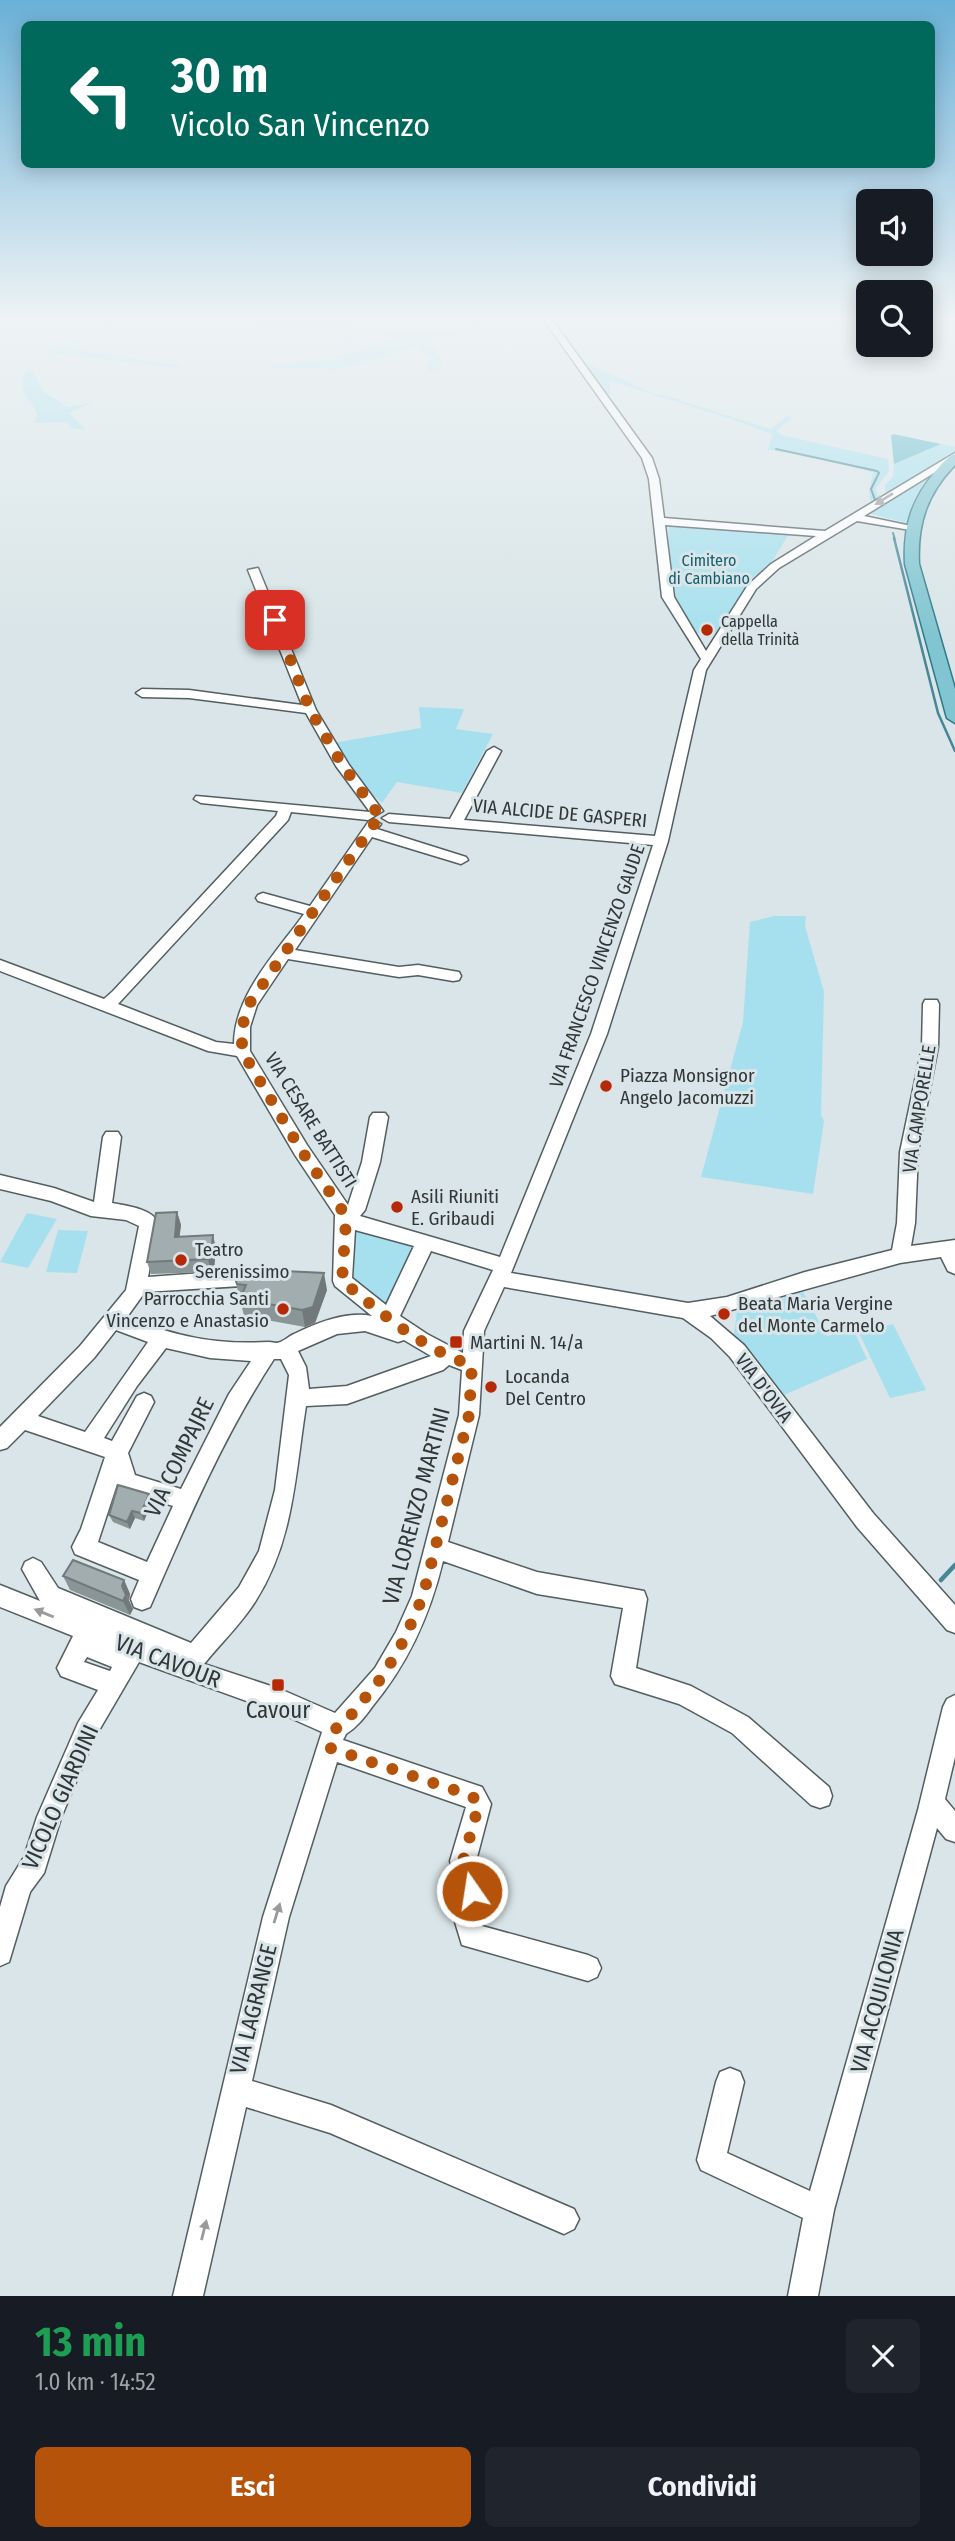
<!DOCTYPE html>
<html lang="it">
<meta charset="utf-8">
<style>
:root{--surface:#171b24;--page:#20242c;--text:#f1f3f6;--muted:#9ea1a6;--accent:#b45309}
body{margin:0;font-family:"Fira Sans Condensed",sans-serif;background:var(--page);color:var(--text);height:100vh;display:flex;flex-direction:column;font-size:26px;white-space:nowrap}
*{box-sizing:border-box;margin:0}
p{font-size:23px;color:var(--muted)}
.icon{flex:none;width:38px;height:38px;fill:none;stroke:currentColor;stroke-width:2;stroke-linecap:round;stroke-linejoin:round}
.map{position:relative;height:2296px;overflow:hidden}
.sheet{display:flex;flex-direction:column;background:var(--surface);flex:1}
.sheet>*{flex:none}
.banner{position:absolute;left:21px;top:21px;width:914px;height:147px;border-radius:10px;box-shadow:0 4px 18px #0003;background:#00695c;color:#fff;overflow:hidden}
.controls{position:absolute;left:856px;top:189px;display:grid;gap:14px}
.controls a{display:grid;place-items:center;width:77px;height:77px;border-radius:10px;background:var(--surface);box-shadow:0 4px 18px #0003;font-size:35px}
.pin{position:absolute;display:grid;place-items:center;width:60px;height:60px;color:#fff;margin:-30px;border-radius:14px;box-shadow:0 4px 10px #0006}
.me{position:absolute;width:77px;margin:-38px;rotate:347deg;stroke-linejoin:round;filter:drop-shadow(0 0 5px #0008)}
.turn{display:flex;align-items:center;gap:24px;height:147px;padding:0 35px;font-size:32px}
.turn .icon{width:91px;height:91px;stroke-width:2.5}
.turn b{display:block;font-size:49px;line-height:60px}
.round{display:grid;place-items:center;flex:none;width:74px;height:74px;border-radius:10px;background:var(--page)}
.head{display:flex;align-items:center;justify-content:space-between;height:119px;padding:0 35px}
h1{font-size:42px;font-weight:700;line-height:52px;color:#1e9e55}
.primary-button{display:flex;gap:14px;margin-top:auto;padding:14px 35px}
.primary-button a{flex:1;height:80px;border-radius:10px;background:var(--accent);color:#fff;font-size:28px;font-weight:700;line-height:80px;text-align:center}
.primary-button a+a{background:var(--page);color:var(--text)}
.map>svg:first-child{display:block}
.green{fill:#a6e0ee}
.forest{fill:#5fbace}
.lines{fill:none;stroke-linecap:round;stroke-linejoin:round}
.stream-far2{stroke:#458796;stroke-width:2}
.stream-far1{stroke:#458796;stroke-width:2.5}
.stream{stroke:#458796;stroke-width:4.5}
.minor-casing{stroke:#535e60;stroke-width:3}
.major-casing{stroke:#2e7a88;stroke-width:3}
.minor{fill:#fff;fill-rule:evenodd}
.major{fill:#80c5d1;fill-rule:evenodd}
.wall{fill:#8a9596}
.shaded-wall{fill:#71797a}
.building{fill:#a1adaf;stroke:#71797a;stroke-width:2}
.oneway{fill:#989a9b}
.route{stroke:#b45309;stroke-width:12;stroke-dasharray:0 21.6}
.poi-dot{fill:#b52907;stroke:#d9e5e8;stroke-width:2.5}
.labels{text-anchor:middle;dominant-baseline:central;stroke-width:6;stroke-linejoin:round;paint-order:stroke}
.far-park-label{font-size:16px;fill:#135f6d;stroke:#d9e5e8}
.far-poi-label{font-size:16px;fill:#313637;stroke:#d9e5e8;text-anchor:start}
.street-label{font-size:19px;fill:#313637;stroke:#d9e5e8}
.poi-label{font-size:19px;fill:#313637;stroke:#d9e5e8;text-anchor:start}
.near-street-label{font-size:23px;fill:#313637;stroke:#d9e5e8}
.near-poi-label{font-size:23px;fill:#313637;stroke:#d9e5e8}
</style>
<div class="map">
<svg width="955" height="2296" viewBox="0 0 955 2296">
<rect width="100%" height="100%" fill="#d9e5e8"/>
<path class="green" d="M117,317H123L68,348L181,366L177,368L47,353L112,322Z
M263,317H335L349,323L340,329L361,349L358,350C339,337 315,316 292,325L307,332L255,324Z
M477,326L481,328L429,342L443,363L441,368L428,371L426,368L432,357L414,348L338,369L269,368L273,365L336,359L397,339L379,333L378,331L380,330L401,332L404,328L439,333Z
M581,360L654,394L664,395L763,427L771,429L787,416L792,417L777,430L781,435L888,459L889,471L875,489L880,500L871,504L869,492L873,472L804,455L768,450L772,434C719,413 664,399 610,381V395L608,396Z
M31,369L45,393L68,407L93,402L69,413L86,430L71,428L66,422L34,423L37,412C27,397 18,389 26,370Z
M941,444L955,447V451L886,496L885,485L893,477L894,464Z
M928,477L914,500L907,523L872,514L868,510Z
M670,525L789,534L771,563L751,579L714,635L692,632C669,594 662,569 670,525Z
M419,707L464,709L456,729L493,734L462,793L397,782L382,803L358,780L333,743L421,728Z
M774,916H806L805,926L824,992L821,1115L824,1121L813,1194L701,1177L743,1022L750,922Z
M27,1213L57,1219L28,1268L0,1262Z
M352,1225L423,1242L390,1314L347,1279Z
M58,1230L88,1231L77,1273L46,1272Z
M803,1292L827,1336L854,1331L867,1359L784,1395L734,1334L737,1311Z
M893,1324L926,1390L890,1398L858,1331Z"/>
<path class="forest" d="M893,434L941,444L894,464L891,436Z"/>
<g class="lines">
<path class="stream-far2" d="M776,449L877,471L879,473L871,489L875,500
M893,533L895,540"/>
<path class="stream-far1" d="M894,538L938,713L955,751"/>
<path class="stream" d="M941,1580L955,1565"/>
<g class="minor-casing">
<path id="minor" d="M542,317H550L652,458L659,479L664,518L825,531L955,453V460L864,516L916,527V531L857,521L779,568L756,589L706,670L668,841L607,1034L511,1273L688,1303L727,1297L805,1272L892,1250L897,1223L900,1152L922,1047L923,1004L925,1000H937L939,1004L938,1047L918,1152L915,1223L911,1246L955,1240V1274L948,1271L941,1257L900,1263L710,1316L744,1345L873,1513L955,1605V1633L947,1630L857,1527L730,1357L711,1338L683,1318L504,1287L484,1331L479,1415L448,1542L537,1572L644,1591L647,1599L636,1668L691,1686L748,1717L829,1787L832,1796L829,1805L820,1808L811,1805L732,1733L679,1704L615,1684L611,1676L623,1608L537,1594L443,1561C430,1615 408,1664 372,1707C364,1718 357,1727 346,1734L343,1740L482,1787L491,1804L476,1861L485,1891L482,1926L588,1955L597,1959L601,1968L597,1977L588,1981L462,1945L455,1922L459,1891L450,1861L466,1807L337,1762L289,1917L252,2081L331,2105L574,2209L579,2219L574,2229L564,2234L330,2133L246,2107L203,2296H173L263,1917L322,1732L277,1712L139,1662L94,1739L61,1818L44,1873L30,1892L9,1962L0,1966V1907L6,1886L24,1857L37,1817L78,1723L98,1690L61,1676L57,1668L73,1636L0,1607V1585L40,1601L22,1569L25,1562L33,1558L41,1562L58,1588L191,1643L239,1587L259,1551L275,1490L289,1375L281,1359H274C223,1437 187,1522 150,1607L142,1610L134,1607L131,1599L139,1580L75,1554L72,1547L81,1529L105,1457L25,1430L7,1448L0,1450V1427L80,1346L126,1290L139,1226L126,1220L91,1216L51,1201L0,1189V1175L54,1188L94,1202L103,1137L106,1132H118L121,1137L112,1203C127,1206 150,1208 158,1222L148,1277L258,1269L265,1272L267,1277L265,1282L258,1285L145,1292L127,1317C176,1337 217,1345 269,1342C274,1342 276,1344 280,1342C284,1341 289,1336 294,1334C317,1323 346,1311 372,1316L335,1286L333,1281L335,1215L295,1155L237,1056L208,1051L0,971V960L104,999L113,991L276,816L278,811L201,803L194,799L196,796L370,812L336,766L306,713L189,698L142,697L136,693L142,689L189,690L302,705L248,570L258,568L316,710L349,765L383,811L368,820L291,812L288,820L118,1004L216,1042L234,1044C234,995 277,952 304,914L258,901L256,898L258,895L263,893L310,906L369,821L374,820L381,824L377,829L466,857L468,860L461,864L372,837L295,950L399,967L418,965L453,971L459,972L461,976L459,980L453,981L418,975L399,977L288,959L257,1005L250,1027V1051L307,1145L348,1205L362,1162L370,1117L373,1113H385L388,1117L380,1162L365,1210L360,1216L500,1257L591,1034L653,845L389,822L382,818L389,814L450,819L487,751L494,747L501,751L464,820L655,836L694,670L701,659L662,597L649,479L642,458ZM665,525L816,536L771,564L748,585L706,651L674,597ZM355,1230L414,1246L386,1305L352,1278ZM431,1251L493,1270L464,1331L463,1353L427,1334L400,1316ZM116,1330L148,1342L85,1432L38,1416L94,1358ZM365,1331L398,1342L404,1340L431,1356L347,1386L309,1389L306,1367L298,1351L337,1334ZM166,1348L210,1358L251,1361L229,1394L181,1489L135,1475L128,1453L154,1402L151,1396L144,1393L137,1396L112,1441L104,1438L137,1386ZM449,1365L462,1370L459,1415L412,1596L396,1632L375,1668L335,1713L280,1689L204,1664C221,1643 241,1624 255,1602C294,1541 295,1475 306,1406L347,1404L443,1370ZM117,1484L120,1489L173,1506L147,1562L98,1542ZM87,1657L112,1667L110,1671L84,1662Z
M955,1695V1757L945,1799L955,1811V1842L946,1839L937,1828L834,2210L818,2296H788L803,2218L701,2170L697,2160L716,2082L720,2072L730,2068L740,2072L744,2082L727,2153L810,2191L918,1810L943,1707L947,1699Z"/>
</g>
<g class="major-casing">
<path id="major" d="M955,454V465C927,494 917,524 919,564L955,689V723L947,718L905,564C903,528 911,500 935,472C941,465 947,457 955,454Z"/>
</g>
<use href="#minor" class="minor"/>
<use href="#major" class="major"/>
</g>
<path class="wall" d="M177,1212L181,1225L179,1237L216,1248L214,1269L211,1272L151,1274L147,1262Z
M234,1275L327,1290L315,1323L305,1327L244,1316Z
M152,1502L144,1521L135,1518L130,1529L113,1522L109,1515Z
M63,1576L124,1580L130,1594L129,1600L133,1609L130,1615L70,1590Z"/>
<path class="shaded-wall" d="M177,1212L181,1225L178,1250L175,1237Z
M213,1235L216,1248L214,1269L211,1272L208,1259Z
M324,1273L327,1290L315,1323L305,1327L302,1310Z
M149,1494L152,1502L144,1521L141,1513Z
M132,1511L135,1518L130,1529L127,1522Z
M124,1580L130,1594L129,1600L122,1586Z
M126,1595L133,1609L130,1615L123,1601Z"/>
<path class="building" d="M177,1212L175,1237L213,1235L211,1257L208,1259L147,1262L156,1213Z
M265,1270L324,1273L313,1307L302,1310L240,1299L246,1285L237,1284L234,1275Z
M118,1485L149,1494L141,1513L132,1511L127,1522L109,1515Z
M73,1560L124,1580L122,1586L126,1595L123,1601L63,1576Z"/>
<defs><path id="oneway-solid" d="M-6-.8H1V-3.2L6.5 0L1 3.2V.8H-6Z" transform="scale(1.75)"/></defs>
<g class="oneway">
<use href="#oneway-solid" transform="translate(884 499) rotate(148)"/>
<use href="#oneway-solid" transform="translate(44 1613) rotate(-158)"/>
<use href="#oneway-solid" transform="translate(277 1913) rotate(-73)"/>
<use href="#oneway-solid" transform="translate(204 2230) rotate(-76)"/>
</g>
<linearGradient id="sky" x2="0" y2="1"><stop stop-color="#6ab0d7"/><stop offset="0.5" stop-color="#eef3f5"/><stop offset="1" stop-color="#eef3f5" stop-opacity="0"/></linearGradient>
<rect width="955" height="638" fill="url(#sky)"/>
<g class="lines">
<path class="route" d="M275,620L310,710L343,766L376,811L368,817L369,821L374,824L249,1004L242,1027V1051L301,1150L344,1213L346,1221L342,1281C383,1314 422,1349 472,1365L469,1415L423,1596L404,1640L383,1676L347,1720L337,1726L330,1748L472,1796L479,1804L463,1861L472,1891"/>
</g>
<g class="poi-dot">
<circle cx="707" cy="630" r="7"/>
<circle cx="606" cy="1086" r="7"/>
<circle cx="397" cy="1207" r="7"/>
<circle cx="181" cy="1260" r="7"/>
<circle cx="283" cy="1309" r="7"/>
<circle cx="724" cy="1314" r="7"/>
<rect x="449" y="1335" width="14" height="14" rx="3.5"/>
<circle cx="491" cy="1387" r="7"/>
<rect x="271" y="1678" width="14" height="14" rx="3.5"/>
</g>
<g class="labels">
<g class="far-park-label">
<text x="709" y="560">Cimitero<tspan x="709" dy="18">di Cambiano</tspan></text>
</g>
<g class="far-poi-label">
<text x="721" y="621">Cappella<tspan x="721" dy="18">della Trinità</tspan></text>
</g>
<g class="street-label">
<text transform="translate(560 813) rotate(5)">VIA ALCIDE DE GASPERI</text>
<text transform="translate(597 966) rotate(-71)">VIA FRANCESCO VINCENZO GAUDE</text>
<text transform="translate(919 1109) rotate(-81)">VIA CAMPORELLE</text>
<text transform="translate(311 1120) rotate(58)">VIA CESARE BATTISTI</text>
<text transform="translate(764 1388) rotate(53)">VIA D'OVIA</text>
</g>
<g class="poi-label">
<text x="620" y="1075">Piazza Monsignor<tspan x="620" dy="22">Angelo Jacomuzzi</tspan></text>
<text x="411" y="1196">Asili Riuniti<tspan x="411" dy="22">E. Gribaudi</tspan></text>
<text x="195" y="1249">Teatro<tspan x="195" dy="22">Serenissimo</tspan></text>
<text x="269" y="1298" text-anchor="end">Parrocchia Santi<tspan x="269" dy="22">Vincenzo e Anastasio</tspan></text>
<text x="738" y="1303">Beata Maria Vergine<tspan x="738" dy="22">del Monte Carmelo</tspan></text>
<text x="470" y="1342">Martini N. 14/a</text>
<text x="505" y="1376">Locanda<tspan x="505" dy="22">Del Centro</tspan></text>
</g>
<g class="near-street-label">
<text transform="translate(179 1457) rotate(-64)">VIA COMPAJRE</text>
<text transform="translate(416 1506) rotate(-75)">VIA LORENZO MARTINI</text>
<text transform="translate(168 1661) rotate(21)">VIA CAVOUR</text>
<text transform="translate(60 1797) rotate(-66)">VICOLO GIARDINI</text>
<text transform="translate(877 2001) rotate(-75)">VIA ACQUILONIA</text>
<text transform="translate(253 2009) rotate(-76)">VIA LAGRANGE</text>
</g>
<g class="near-poi-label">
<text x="278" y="1710">Cavour</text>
</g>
</g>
</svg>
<div class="controls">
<a><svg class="icon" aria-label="sound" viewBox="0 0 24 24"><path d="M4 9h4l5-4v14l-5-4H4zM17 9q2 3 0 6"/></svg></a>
<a><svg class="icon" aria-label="search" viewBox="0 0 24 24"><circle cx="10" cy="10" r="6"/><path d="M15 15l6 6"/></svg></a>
</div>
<div class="pin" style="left:275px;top:620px;background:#d93025"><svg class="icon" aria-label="arrive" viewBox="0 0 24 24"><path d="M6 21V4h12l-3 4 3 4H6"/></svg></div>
<svg class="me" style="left:472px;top:1891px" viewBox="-20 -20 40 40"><circle r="17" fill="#b45309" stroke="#fff" stroke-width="3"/><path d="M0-11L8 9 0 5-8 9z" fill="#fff"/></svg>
<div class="banner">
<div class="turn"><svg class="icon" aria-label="left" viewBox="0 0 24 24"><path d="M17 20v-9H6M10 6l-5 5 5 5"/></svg><div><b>30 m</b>Vicolo San Vincenzo</div></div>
</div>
</div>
<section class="sheet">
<div class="head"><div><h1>13 min</h1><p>1.0 km · 14:52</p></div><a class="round"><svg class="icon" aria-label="close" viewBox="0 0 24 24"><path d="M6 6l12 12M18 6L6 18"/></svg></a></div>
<div class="primary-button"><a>Esci</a><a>Condividi</a></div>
</section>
